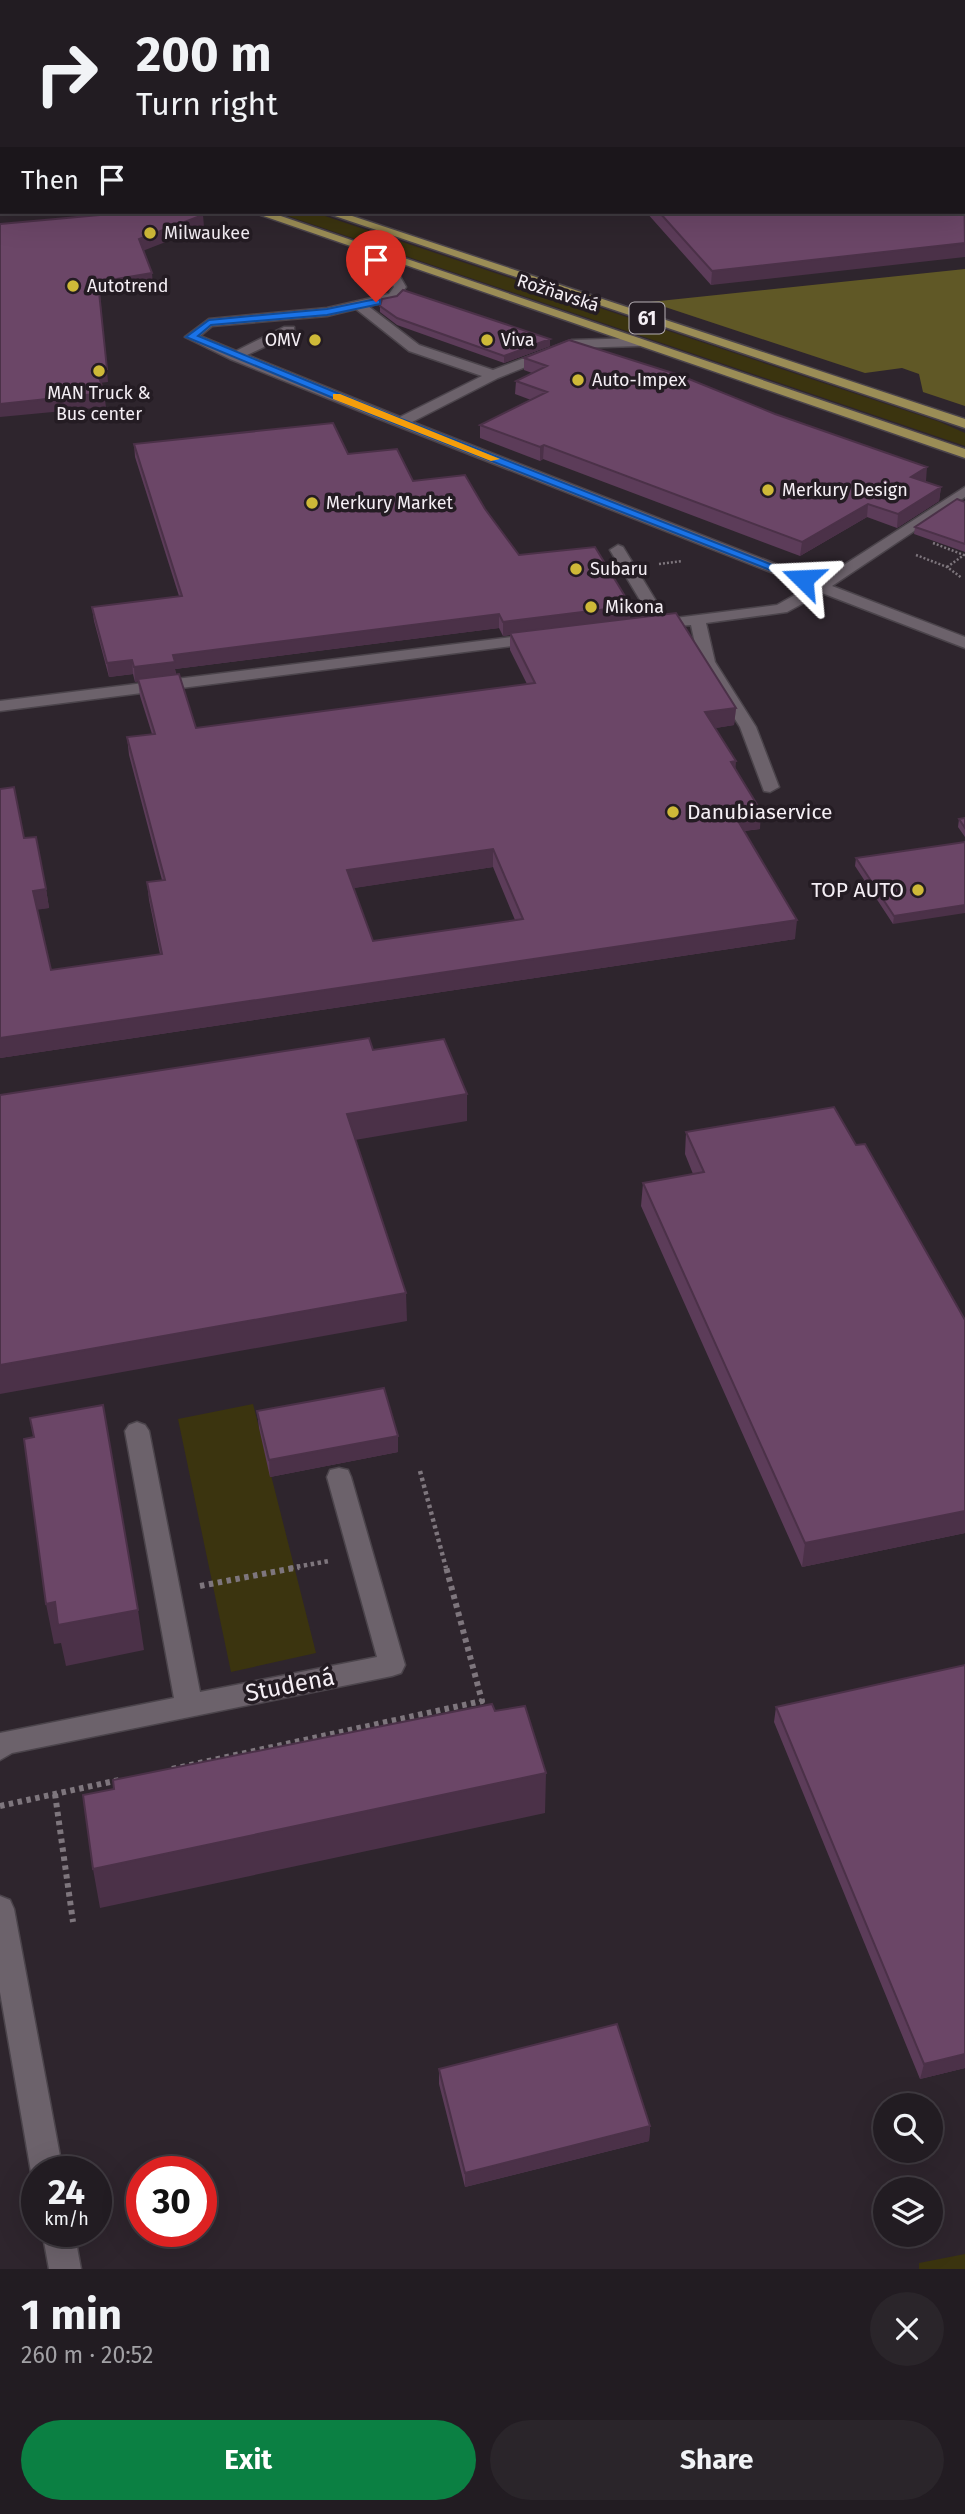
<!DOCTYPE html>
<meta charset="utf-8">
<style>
:root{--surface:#221c22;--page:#2a252a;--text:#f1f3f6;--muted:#a2a1a5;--line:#3f3a40;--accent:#0b8043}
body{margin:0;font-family:"Fira Sans",sans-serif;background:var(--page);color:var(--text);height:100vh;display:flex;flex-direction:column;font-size:26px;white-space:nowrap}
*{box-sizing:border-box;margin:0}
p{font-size:23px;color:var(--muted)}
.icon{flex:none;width:38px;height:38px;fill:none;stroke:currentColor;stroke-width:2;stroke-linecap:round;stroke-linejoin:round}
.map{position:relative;height:2269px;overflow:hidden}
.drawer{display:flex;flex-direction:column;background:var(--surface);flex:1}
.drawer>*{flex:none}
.banner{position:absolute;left:0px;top:0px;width:966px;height:214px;box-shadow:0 7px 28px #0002,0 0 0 2px var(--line);background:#221c22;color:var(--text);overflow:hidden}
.buttons{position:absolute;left:873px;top:2093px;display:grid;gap:14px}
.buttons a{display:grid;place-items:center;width:70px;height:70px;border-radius:50%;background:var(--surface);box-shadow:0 7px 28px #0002,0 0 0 2px var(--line);font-size:35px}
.speed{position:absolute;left:21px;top:2156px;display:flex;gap:14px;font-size:35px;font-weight:700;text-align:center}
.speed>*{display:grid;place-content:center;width:91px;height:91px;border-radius:50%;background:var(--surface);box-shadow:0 7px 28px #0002,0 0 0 2px var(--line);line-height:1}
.speed small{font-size:18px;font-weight:400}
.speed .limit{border:10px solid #d22;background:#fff;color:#111}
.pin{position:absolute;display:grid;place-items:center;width:60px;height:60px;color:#fff;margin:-72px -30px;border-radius:50% 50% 50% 0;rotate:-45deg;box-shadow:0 0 7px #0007}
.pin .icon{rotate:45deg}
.me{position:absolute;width:77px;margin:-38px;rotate:291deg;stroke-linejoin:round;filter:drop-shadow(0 0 5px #0008)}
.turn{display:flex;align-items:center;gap:24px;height:147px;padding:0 21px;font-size:32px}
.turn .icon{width:91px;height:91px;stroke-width:2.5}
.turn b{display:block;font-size:49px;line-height:60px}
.then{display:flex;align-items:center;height:66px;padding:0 21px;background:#0003;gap:14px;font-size:26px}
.round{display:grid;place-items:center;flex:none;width:74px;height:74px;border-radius:37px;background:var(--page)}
.head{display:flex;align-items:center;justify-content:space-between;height:119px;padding:0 21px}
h1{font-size:42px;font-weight:700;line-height:52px}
.action{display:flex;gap:14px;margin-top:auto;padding:14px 21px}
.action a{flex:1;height:80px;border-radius:42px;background:var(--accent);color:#fff;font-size:28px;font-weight:700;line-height:80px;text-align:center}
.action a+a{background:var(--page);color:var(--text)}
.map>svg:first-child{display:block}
.green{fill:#3b340f}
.forest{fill:#605826}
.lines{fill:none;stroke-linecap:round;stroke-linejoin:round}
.minor-casing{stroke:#4b444b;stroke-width:3}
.major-casing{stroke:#4b444b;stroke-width:3}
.path-far2{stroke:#7e767d;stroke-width:2.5;stroke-dasharray:2 2;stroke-linecap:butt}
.path-far1{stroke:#7e767d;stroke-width:4.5;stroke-dasharray:3.5 3.5;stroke-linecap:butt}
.path{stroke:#7e767d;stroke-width:6;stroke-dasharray:4.5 4.5;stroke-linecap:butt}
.minor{fill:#6c626b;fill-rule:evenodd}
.major{fill:#9b8d56;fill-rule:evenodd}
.wall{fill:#5c3c59;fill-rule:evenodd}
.shaded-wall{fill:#4b3148}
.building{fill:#6b4667;stroke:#4b3148;stroke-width:2;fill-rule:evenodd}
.route{fill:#1a73e8;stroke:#114b97;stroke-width:2}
.slow{fill:#f59e0b}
.poi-dot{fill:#ceb938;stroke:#241c23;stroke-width:2.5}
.labels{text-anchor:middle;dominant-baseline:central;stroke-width:7;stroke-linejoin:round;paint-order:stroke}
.far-poi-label{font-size:18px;fill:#f4eef4;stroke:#241c23;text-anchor:start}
.far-street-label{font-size:18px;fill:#f4eef4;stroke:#241c23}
.shield{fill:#241c23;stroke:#b6afb5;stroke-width:2}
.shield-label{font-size:19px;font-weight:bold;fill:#f4eef4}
.poi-label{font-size:21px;fill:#f4eef4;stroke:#241c23;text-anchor:start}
.near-street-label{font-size:24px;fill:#f4eef4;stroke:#241c23}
</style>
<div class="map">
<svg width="965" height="2269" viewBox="0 0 965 2269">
<rect width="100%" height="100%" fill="#2e252d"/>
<path class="green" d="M276,212H313L940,422L965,433V446Z
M253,1404L316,1653L231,1672L178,1419Z
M965,2254V2269H919V2263Z"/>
<path class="forest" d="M965,269V406L923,392L919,374L902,368L865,373L650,302Z"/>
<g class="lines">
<g class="minor-casing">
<path id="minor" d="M428,0H438L439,2H429Z
M484,0H494L496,2H485Z
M964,101H965V107H964Z
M110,212H130L98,221L92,218Z
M381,250L387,254L406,287L397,300L368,306L419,345L493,370L572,340L639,338L645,342L639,346L573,348L498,378L412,422L819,581L965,487V497L832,586L965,637V648L822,593L787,612L706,623L715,662L756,727L779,787L770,792L764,791L740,727L699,662L691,625L647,628L645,625L652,620L610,550L618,545L623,547L667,619L777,605L809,587L377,418L230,359L185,337L209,319L327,308L389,294L394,287L375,254ZM356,309L409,351L482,376L400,417L247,355L294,333V327H284L236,351L200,336L212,326L327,316Z
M537,634L543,636L545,639L543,642L0,711V701Z
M137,1422L145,1425L149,1431L200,1692L377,1657L327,1477L330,1470L339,1468L348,1470L351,1477L405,1665L401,1673L392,1676L12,1753L0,1760V1733L174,1698L125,1431L129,1425Z
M0,1896L10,1900L14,1909L63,2172H37V2183L31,2172L0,1992Z
M42,2231H74L81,2269H49Z"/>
</g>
<g class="major-casing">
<path id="major" d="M0,99H2V105H0Z
M0,121H2V127H0Z
M252,212H269L965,449V458Z
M323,212H340L965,419V428Z"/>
</g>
<path class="path-far2" d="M933,543L964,555L947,567
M916,555L947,567L962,578
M659,564L682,561"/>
<path class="path-far1" d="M420,1471L446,1568
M290,1568L329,1561"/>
<path class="path" d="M200,1586L299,1567
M172,1769L482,1701L446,1567
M55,1794L73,1922
M0,1806L119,1780"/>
<use href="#minor" class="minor"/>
<use href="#major" class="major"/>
</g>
<path class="wall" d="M517,0H965V98L964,2H518Z
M646,212H964L711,285Z
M380,306L550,346L504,363L397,325L380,312Z
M524,358L926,481L924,482L941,487L939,501L897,528L867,517L800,556L543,459L540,461L480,438V425L531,400L515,394L516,381L532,373L524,370Z
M134,444L348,454L485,509L519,555L631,606L630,618L736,708L734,725L715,728L735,770L760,829L744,831L795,939L0,1058L24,838L46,889L49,908L37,909L51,970L160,954L149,900L147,882L162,880L129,755L127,737L152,734L140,696L138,681L135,682L133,674L109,677L94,621L92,607L179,596L135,457ZM499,628L503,636L510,635V650L527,684L196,728L176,674L175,669ZM493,867L515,920L373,941L353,888Z
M965,502V552L914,534L915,527Z
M965,818V837L958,827L959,819Z
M965,842L893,924L855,866L856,858Z
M686,1132L856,1145L965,1320V1533L802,1567L641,1206L643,1183L693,1174L685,1154Z
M257,1411L398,1452L270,1477L259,1428Z
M965,1665V2068L920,2079L774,1722L776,1707Z
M439,2069L650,2126L649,2141L465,2187L439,2084Z"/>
<path class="shaded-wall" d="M0,47H2V59L0,60Z
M203,215L204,227L140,252L139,239Z
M965,243V257L711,285L712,271Z
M152,273L153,286L100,294L108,382L99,383L97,370L98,282Z
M550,339V346L504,363V356Z
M104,393L106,407L0,417V404Z
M544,445L543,459L540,461V447Z
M927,467L926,481L909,491L911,477Z
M941,487L939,501L897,528L898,514Z
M868,504L867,517L800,556L802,542Z
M631,606L630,620L510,633V635L503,636V622Z
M499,614V628L175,669L176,676L135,682L134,667L173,655Z
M132,660L133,674L109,677L107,663Z
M736,708L734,725L704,730L705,712Z
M736,761L735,779L731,762Z
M761,811L760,829L733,832L734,814Z
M493,849V867L348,889L347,870Z
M46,889L49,908L36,910L33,891Z
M965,905V913L893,924L894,916Z
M797,920L795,939L0,1058V1038Z
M467,1094V1121L349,1141L347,1114Z
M406,1293L407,1321L0,1394V1365Z
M398,1436V1452L270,1477L269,1460Z
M965,1511V1533L802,1567L805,1543Z
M55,1602L138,1610L144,1650L66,1666L61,1643L54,1644L46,1604Z
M546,1773L545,1813L100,1908L93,1869Z
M965,2054V2068L920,2079L924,2064Z
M650,2126L649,2141L465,2187V2173Z"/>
<path class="building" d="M0,0H415L416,2H2V47H0Z
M528,0H965V84L964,2H530Z
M964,181L965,243L712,271L659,212H964Z
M133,212H203V215L139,239L152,273L98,282L107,369L97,370L104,393L0,404V224Z
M403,290L550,339L504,356L397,318L380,306L382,299L397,296Z
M569,340L679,375L775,414L927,467L911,477L941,487L898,514L868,504L802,542L544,445L540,447L480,425L547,392L516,381L547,366L524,358Z
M333,423L348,454L397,449L413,481L465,475L485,509L519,555L595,547L631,606L503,622L499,614L173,655L175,662L134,667L132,660L107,663L92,607L182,596L134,444Z
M957,499L965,502V544L915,527Z
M676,613L736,708L705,712L736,761L731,762L761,811L734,814L797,920L0,1038V789L14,787L24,838L36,837L46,889L33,891L51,970L162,954L147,882L165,880L127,737L155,734L138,679L179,674L196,728L535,683L510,633ZM493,849L523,919L373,941L347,870Z
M965,818V828L959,819Z
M965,842V905L894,916L856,858Z
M369,1038L373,1050L444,1039L467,1094L347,1114L406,1293L0,1365V1095Z
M834,1107L856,1145L865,1144L965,1320V1511L805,1543L643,1183L704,1172L686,1132Z
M384,1388L398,1436L269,1460L257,1411Z
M103,1405L138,1610L58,1625L55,1602L46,1604L24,1439L34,1437L30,1418Z
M965,1665V2054L924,2064L776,1707Z
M492,1704L495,1711L525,1706L546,1773L93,1869L83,1795L114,1789L113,1780Z
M617,2024L650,2126L465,2173L439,2069Z"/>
<path class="route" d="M376,299L380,300V304L327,315L211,325L198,336L386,413L808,579L798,581L379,417L186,337L209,320L327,309Z"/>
<path class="slow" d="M333,394H340L500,459L491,461L333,399Z"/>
<g class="poi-dot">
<circle cx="150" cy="233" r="7"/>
<circle cx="73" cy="286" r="7"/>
<circle cx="315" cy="340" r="7"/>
<circle cx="487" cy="340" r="7"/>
<circle cx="99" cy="371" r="7"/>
<circle cx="578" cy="380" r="7"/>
<circle cx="768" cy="490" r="7"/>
<circle cx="312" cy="503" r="7"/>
<circle cx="576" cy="569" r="7"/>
<circle cx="591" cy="607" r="7"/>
<circle cx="673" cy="812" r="7"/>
<circle cx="918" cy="890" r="7"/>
</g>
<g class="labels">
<g class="far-poi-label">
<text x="164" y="233">Milwaukee</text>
<text x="87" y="286">Autotrend</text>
<text x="301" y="340" text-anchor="end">OMV</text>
<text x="501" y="340">Viva</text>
<text x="592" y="380">Auto-Impex</text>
<text x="99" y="393" text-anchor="middle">MAN Truck &amp;<tspan x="99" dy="21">Bus center</tspan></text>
<text x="782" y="490">Merkury Design</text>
<text x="326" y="503">Merkury Market</text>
<text x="590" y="569">Subaru</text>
<text x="605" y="607">Mikona</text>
</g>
<g class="far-street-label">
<text transform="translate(558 293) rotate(18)">Rožňavská</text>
</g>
<rect class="shield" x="629.5" y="302.5" width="35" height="31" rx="5"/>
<g class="shield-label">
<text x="647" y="318">61</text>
</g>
<g class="poi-label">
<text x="687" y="812">Danubiaservice</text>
<text x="904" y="890" text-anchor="end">TOP AUTO</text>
</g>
<g class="near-street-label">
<text transform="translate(290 1685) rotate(-11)">Studená</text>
</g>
</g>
</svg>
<div class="buttons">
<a><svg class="icon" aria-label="search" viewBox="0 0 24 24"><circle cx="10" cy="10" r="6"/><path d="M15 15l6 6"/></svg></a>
<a><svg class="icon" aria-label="layers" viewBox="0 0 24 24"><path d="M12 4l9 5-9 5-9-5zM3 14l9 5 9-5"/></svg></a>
</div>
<div class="speed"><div>24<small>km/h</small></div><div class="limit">30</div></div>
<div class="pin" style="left:376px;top:302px;background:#d93025"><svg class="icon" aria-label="arrive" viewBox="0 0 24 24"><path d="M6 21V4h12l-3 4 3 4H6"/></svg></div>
<svg class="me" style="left:803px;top:579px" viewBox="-20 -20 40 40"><path d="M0-17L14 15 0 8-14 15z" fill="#1a73e8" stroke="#fff" stroke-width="4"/></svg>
<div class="banner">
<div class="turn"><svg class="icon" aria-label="right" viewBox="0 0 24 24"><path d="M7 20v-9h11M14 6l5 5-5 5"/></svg><div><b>200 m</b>Turn right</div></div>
<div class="then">Then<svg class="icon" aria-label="arrive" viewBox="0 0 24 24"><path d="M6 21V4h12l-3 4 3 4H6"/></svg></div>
</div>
</div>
<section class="drawer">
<div class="head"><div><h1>1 min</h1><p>260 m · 20:52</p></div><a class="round"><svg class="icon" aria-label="close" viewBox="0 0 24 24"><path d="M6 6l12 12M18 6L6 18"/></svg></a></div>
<div class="action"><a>Exit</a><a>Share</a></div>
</section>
